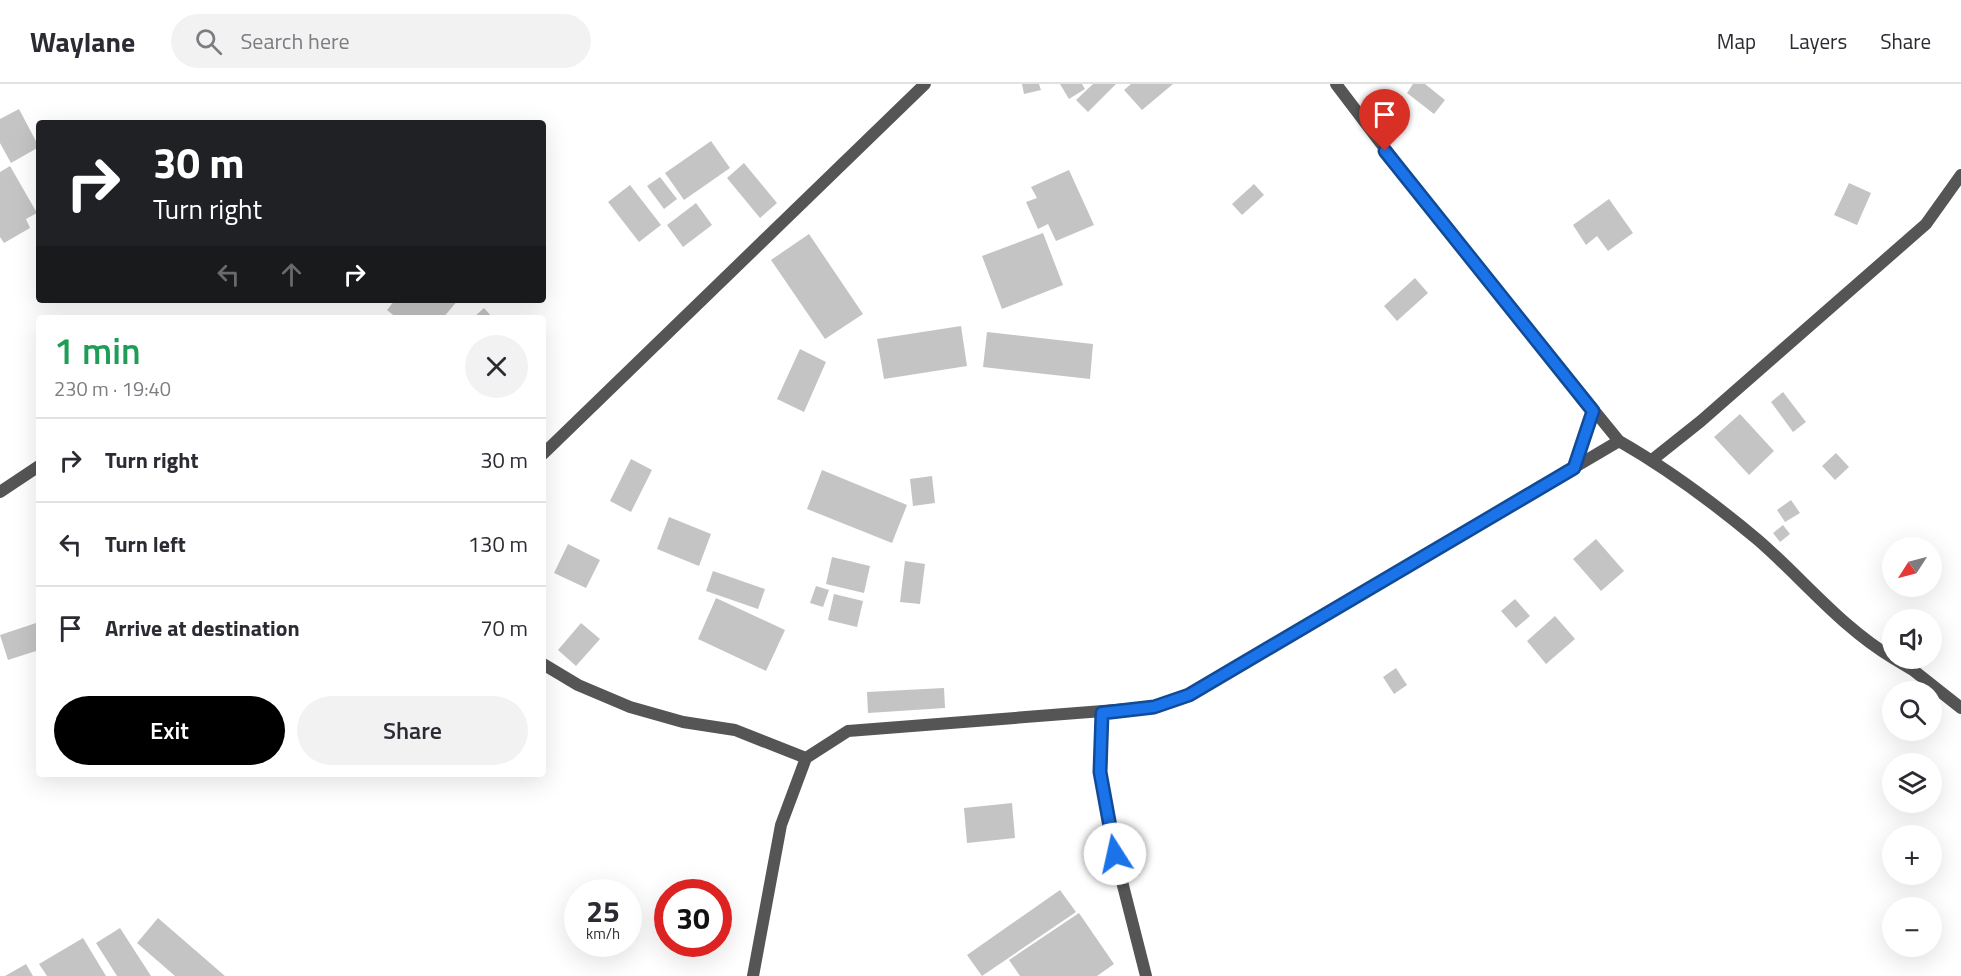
<!DOCTYPE html>
<meta charset="utf-8">
<style>
:root{--surface:#fff;--page:#f2f2f3;--text:#2b2b33;--muted:#7c7c81;--line:#e1e1e2;--accent:#000}
body{margin:0;font-family:"Titillium Web",sans-serif;background:var(--page);color:var(--text);height:100vh;display:flex;flex-direction:column;font-size:22px;white-space:nowrap}
*{box-sizing:border-box;margin:0}
p{font-size:20px;color:var(--muted)}
.icon{flex:none;width:33px;height:33px;fill:none;stroke:currentColor;stroke-width:2;stroke-linecap:round;stroke-linejoin:round}
.map{position:relative;flex:1;overflow:hidden}
.drawer{position:absolute;left:36px;top:231px;width:510px;height:462px;display:flex;flex-direction:column;background:var(--surface);border-radius:6px;box-shadow:0 6px 24px #0002}
.drawer>*{flex:none}
.hud{position:absolute;left:36px;top:36px;width:510px;height:183px;border-radius:6px;box-shadow:0 6px 24px #0002;background:#202124;color:#fff;overflow:hidden}
.needle{width:39px;rotate:234deg}
.buttons{position:absolute;left:1882px;top:453px;display:grid;gap:12px}
.buttons a{display:grid;place-items:center;width:60px;height:60px;border-radius:50%;background:var(--surface);box-shadow:0 6px 24px #0002;font-size:30px}
.speed{position:absolute;left:564px;top:795px;display:flex;gap:12px;font-size:30px;font-weight:700;text-align:center}
.speed>*{display:grid;place-content:center;width:78px;height:78px;border-radius:50%;background:var(--surface);box-shadow:0 6px 24px #0002;line-height:1}
.speed small{font-size:15px;font-weight:400}
.speed .limit{border:9px solid #d22;background:#fff;color:#111}
.pin{position:absolute;display:grid;place-items:center;width:51px;height:51px;color:#fff;margin:-62px -26px;border-radius:50% 50% 50% 0;rotate:-45deg;box-shadow:0 0 6px #0007}
.pin .icon{rotate:45deg}
.me{position:absolute;width:66px;margin:-33px;rotate:350deg;stroke-linejoin:round;filter:drop-shadow(0 0 4px #0008)}
.turn{display:flex;align-items:center;gap:21px;height:126px;padding:0 18px;font-size:27px}
.turn .icon{width:78px;height:78px;stroke-width:2.5}
.turn b{display:block;font-size:42px;line-height:51px}
.lanes{display:flex;align-items:center;height:57px;padding:0 18px;background:#0003;justify-content:center;gap:30px;direction:ltr}
.lanes .off{opacity:.35}
.round{display:grid;place-items:center;flex:none;width:63px;height:63px;border-radius:32px;background:var(--page)}
.headline{display:flex;align-items:center;justify-content:space-between;height:102px;padding:0 18px}
h1{font-size:36px;font-weight:600;line-height:45px;color:#1e9e55}
.primary-button{display:flex;gap:12px;margin-top:auto;padding:12px 18px}
.primary-button a{flex:1;height:69px;border-radius:36px;background:var(--accent);color:#fff;font-size:24px;font-weight:600;line-height:69px;text-align:center}
.primary-button a+a{background:var(--page);color:var(--text)}
ul{padding:0;list-style:none}
li{display:flex;align-items:center;gap:18px;height:84px;padding:0 18px;border-top:2px solid var(--line)}
li div{flex:1}
li b{display:block;font-size:22px}
li em{font-style:normal}
header{display:flex;align-items:center;gap:36px;box-sizing:border-box;height:84px;padding:0 30px;background:var(--surface);border-bottom:2px solid var(--line)}
header strong{font-size:28px}
nav{display:flex;gap:33px;margin-inline-start:auto;font-size:21px}
.search{width:420px;height:54px;background:var(--page);display:flex;align-items:center;gap:15px;box-sizing:border-box;padding:0 21px;border-radius:33px;color:var(--muted);font-size:22px}
.map>svg:first-child{display:block}
.building{fill:#c4c4c4}
.lines{fill:none;stroke-linecap:round;stroke-linejoin:round}
.street{stroke:#555;stroke-width:12}
.route-casing{stroke:#114b97;stroke-width:15}
.route{stroke:#1a73e8;stroke-width:10}
</style>
<header>
<strong>Waylane</strong>
<div class="search"><svg class="icon" aria-label="search" viewBox="0 0 24 24"><circle cx="10" cy="10" r="6"/><path d="M15 15l6 6"/></svg>Search here</div>
<nav><a>Map</a><a>Layers</a><a>Share</a></nav>
</header>
<div class="map">
<svg width="1961" height="892" viewBox="0 0 1961 892">
<rect width="100%" height="100%" fill="#fff"/>
<path class="building" d="M1022,0H1039L1041,6L1024,10Z
M1060,0H1082L1085,5L1069,15Z
M1093,0H1116L1088,28L1076,16Z
M1131,0H1173L1142,26L1124,6Z
M1413,0H1425L1445,16L1434,30L1407,9Z
M19,25L39,63L11,79L0,59V35Z
M711,57L730,84L684,116L665,89Z
M744,79L777,119L760,134L727,94Z
M10,82L37,129L26,135L30,144L4,159L0,153V88Z
M1069,86L1094,141L1056,157L1048,140L1038,145L1026,118L1037,114L1031,103Z
M660,93L677,115L664,125L647,102Z
M1849,99L1871,109L1857,141L1834,131Z
M1254,100L1264,111L1242,131L1232,120Z
M630,101L661,141L639,158L608,118Z
M1609,115L1633,149L1608,167L1597,152L1586,161L1573,141Z
M696,119L712,141L683,163L667,141Z
M1043,149L1063,201L1002,225L982,172Z
M809,150L863,230L825,255L771,176Z
M1415,194L1428,209L1397,237L1384,222Z
M395,216H458L443,234H397L387,226Z
M484,224L493,234H473Z
M961,242L967,282L884,295L877,255Z
M987,248L1093,260L1090,295L983,283Z
M800,265L826,278L804,328L777,315Z
M1783,308L1806,338L1793,348L1771,318Z
M1740,330L1774,367L1749,391L1714,353Z
M1836,369L1849,383L1835,396L1822,382Z
M631,375L652,386L631,428L610,417Z
M822,386L907,421L892,459L807,425Z
M932,392L935,419L913,422L910,395Z
M1791,416L1800,429L1785,438L1777,426Z
M669,433L711,450L699,482L657,465Z
M1783,441L1790,450L1780,458L1773,449Z
M1596,455L1624,487L1601,507L1573,475Z
M568,460L600,476L586,504L554,489Z
M832,473L870,482L864,509L826,500Z
M905,477L925,480L920,520L900,518Z
M713,487L765,505L758,525L706,507Z
M816,502L829,506L823,523L810,519Z
M834,510L863,517L857,543L828,536Z
M716,514L785,546L766,587L698,555Z
M1515,515L1530,532L1516,544L1501,527Z
M1555,532L1575,555L1546,580L1527,557Z
M39,538V566L8,576L0,551Z
M581,539L600,555L576,582L558,566Z
M1396,584L1407,601L1394,610L1383,593Z
M944,604L945,624L868,629L867,608Z
M1012,719L1015,754L967,759L964,724Z
M1060,806L1076,828L982,892L967,871Z
M1079,829L1114,880L1097,892H1020L1009,876Z
M158,834L225,892H175L137,859Z
M120,844L151,892H117L96,859Z
M83,854L106,892H47L39,880Z
M26,880L33,892H5Z"/>
<g class="lines">
<path class="street" d="M1336,0L1443,141L1619,357C1668,385 1715,420 1758,456C1803,495 1841,543 1893,574
M543,370L925,0
M1652,376L1701,337L1926,140L1961,91
M1574,384L1593,328
M0,408L39,382
M1893,574L1913,586L1961,624
M543,580L578,601L630,623L683,638L735,646L806,674L848,647L1154,623L1189,611L1619,357
M1102,629L1100,688L1115,770L1146,892
M753,892L781,741L806,674"/>
</g>
<g class="lines">
<g class="route-casing">
<path id="route" d="M1115,770L1100,688L1102,629L1154,623L1189,611L1574,384L1593,327L1385,67"/>
</g>
<use href="#route" class="route"/>
</g>
</svg>
<div class="buttons">
<a><svg class="needle" viewBox="-14 -14 28 28"><path d="M0-13l5 13h-10z" fill="#e53935"/><path d="M0 13l5-13h-10z" fill="#7c7c81"/></svg></a>
<a><svg class="icon" aria-label="sound" viewBox="0 0 24 24"><path d="M4 9h4l5-4v14l-5-4H4zM17 9q2 3 0 6"/></svg></a>
<a><svg class="icon" aria-label="search" viewBox="0 0 24 24"><circle cx="10" cy="10" r="6"/><path d="M15 15l6 6"/></svg></a>
<a><svg class="icon" aria-label="layers" viewBox="0 0 24 24"><path d="M12 4l9 5-9 5-9-5zM3 14l9 5 9-5"/></svg></a>
<a>+</a>
<a>−</a>
</div>
<div class="speed"><div>25<small>km/h</small></div><div class="limit">30</div></div>
<div class="pin" style="left:1385px;top:67px;background:#d93025"><svg class="icon" aria-label="arrive" viewBox="0 0 24 24"><path d="M6 21V4h12l-3 4 3 4H6"/></svg></div>
<svg class="me" style="left:1115px;top:770px" viewBox="-20 -20 40 40"><circle r="19" fill="#fff"/><path d="M0-13L10 11 0 6-10 11z" fill="#1a73e8"/></svg>
<div class="hud">
<div class="turn"><svg class="icon" aria-label="right" viewBox="0 0 24 24"><path d="M7 20v-9h11M14 6l5 5-5 5"/></svg><div><b>30 m</b>Turn right</div></div>
<div class="lanes"><svg class="icon off" aria-label="left" viewBox="0 0 24 24"><path d="M17 20v-9H6M10 6l-5 5 5 5"/></svg><svg class="icon off" aria-label="ahead" viewBox="0 0 24 24"><path d="M12 20V5M6 11l6-6 6 6"/></svg><svg class="icon" aria-label="right" viewBox="0 0 24 24"><path d="M7 20v-9h11M14 6l5 5-5 5"/></svg></div>
</div>
<section class="drawer">
<div class="headline"><div><h1>1 min</h1><p>230 m · 19:40</p></div><a class="round"><svg class="icon" aria-label="close" viewBox="0 0 24 24"><path d="M6 6l12 12M18 6L6 18"/></svg></a></div>
<ul>
<li><svg class="icon" aria-label="right" viewBox="0 0 24 24"><path d="M7 20v-9h11M14 6l5 5-5 5"/></svg><div><b>Turn right</b></div><em>30 m</em></li>
<li><svg class="icon" aria-label="left" viewBox="0 0 24 24"><path d="M17 20v-9H6M10 6l-5 5 5 5"/></svg><div><b>Turn left</b></div><em>130 m</em></li>
<li><svg class="icon" aria-label="arrive" viewBox="0 0 24 24"><path d="M6 21V4h12l-3 4 3 4H6"/></svg><div><b>Arrive at destination</b></div><em>70 m</em></li>
</ul>
<div class="primary-button"><a>Exit</a><a>Share</a></div>
</section>
</div>
